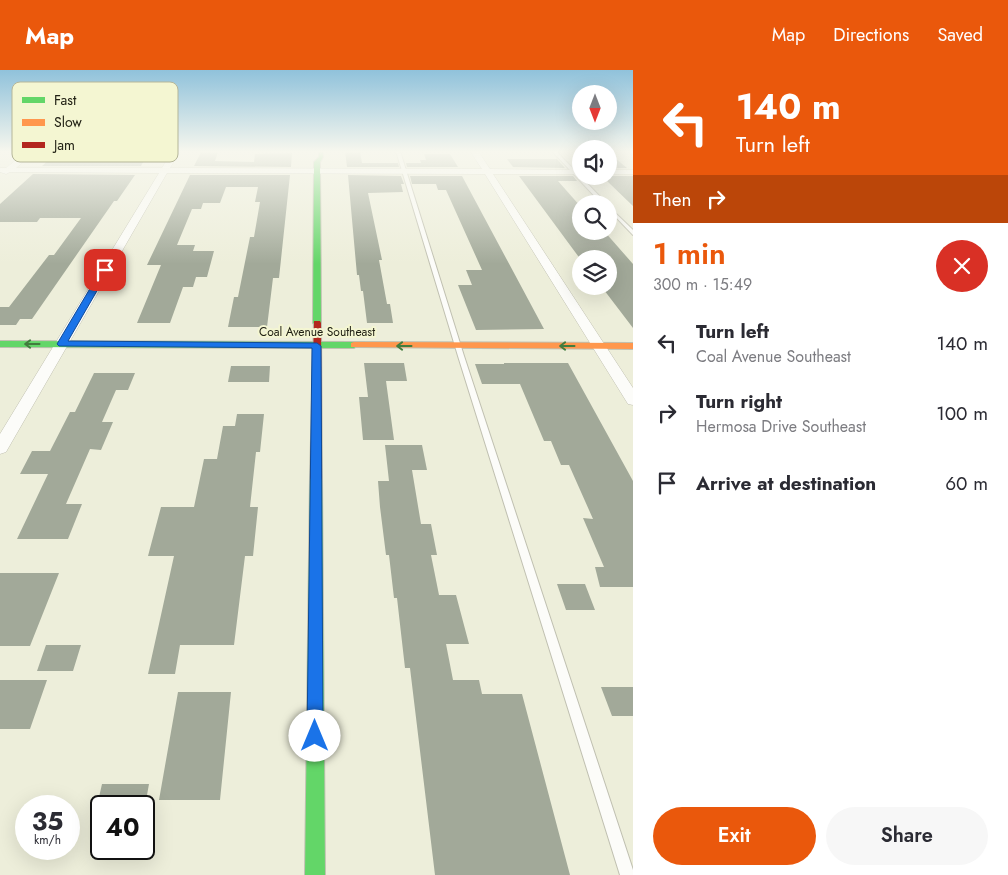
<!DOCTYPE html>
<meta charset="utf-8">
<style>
:root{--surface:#fff;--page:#f7f7f7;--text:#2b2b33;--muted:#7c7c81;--accent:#ea580c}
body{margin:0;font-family:Jost,sans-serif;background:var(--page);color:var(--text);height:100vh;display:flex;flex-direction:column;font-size:19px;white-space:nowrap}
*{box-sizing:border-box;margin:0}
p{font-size:16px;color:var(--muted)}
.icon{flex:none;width:28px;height:28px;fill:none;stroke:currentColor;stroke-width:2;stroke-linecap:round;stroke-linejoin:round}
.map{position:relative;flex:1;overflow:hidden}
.sheet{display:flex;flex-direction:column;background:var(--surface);width:375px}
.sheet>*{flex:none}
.banner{background:#ea580c;color:#fff;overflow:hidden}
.needle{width:32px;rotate:180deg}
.tools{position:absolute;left:572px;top:15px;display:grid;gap:10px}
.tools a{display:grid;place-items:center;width:45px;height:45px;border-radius:50%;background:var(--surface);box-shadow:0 5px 20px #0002;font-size:25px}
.speed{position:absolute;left:15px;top:725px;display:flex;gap:10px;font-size:25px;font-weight:700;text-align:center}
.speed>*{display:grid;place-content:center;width:65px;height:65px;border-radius:50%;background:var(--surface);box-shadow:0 5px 20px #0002;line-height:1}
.speed small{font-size:12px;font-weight:400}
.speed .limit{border:2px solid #111;border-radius:8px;background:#fff;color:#111}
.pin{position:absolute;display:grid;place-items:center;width:42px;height:42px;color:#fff;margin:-21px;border-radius:10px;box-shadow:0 2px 8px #0006}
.me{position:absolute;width:55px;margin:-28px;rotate:0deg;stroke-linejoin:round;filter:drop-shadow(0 0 4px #0008)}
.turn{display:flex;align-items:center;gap:18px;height:105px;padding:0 20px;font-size:22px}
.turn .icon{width:65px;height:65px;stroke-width:2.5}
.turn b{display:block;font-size:35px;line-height:42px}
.then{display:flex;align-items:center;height:48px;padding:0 20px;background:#0003;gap:10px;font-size:19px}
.round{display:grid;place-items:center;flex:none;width:52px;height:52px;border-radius:26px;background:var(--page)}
.summary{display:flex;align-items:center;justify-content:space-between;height:85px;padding:0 20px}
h1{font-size:30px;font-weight:600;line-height:38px;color:var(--accent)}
.primary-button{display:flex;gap:10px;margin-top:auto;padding:10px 20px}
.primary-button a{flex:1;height:58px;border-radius:30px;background:var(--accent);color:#fff;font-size:20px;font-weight:600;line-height:58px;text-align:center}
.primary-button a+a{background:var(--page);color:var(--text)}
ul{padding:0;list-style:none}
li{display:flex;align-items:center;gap:15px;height:70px;padding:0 20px}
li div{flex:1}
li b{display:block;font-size:19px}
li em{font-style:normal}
header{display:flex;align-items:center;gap:30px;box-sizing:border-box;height:70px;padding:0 25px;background:var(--accent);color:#fff}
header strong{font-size:24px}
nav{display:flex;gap:28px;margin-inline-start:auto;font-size:18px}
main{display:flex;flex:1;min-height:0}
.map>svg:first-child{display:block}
.building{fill:#a2a999}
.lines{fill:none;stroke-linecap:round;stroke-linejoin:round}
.lane-casing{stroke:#c0c0b1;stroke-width:2}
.street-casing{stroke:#c0c0b1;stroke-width:1}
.fast-casing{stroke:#c0c0b1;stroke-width:2}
.slow-casing{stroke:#c0c0b1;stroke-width:2}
.jam-casing{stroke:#c0c0b1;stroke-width:2}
.lane{fill:#fcfcf9;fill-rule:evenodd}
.street{fill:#fcfcf9;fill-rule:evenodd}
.fast{fill:#63d668;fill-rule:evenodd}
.slow{fill:#ff974d;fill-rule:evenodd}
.jam{fill:#b3261e;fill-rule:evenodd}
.oneway{stroke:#427c3e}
.route{fill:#1a73e8;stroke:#114b97}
.labels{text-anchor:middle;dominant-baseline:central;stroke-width:4;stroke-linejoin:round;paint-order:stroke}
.far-street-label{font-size:12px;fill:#212114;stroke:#f4f6d2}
.key{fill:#f4f6d2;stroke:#b5b699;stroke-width:1}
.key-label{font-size:14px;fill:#212114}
</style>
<header>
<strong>Map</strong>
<nav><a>Map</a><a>Directions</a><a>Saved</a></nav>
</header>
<main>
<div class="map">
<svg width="633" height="805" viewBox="0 0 633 805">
<rect width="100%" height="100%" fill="#edeeda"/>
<path class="building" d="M59,81H149L141,96H42Z
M345,81H360L362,93H398L399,97H347Z
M201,82H218L215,91L254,92L255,84L292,83L291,97L194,96Z
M609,83L627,98H609Z
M424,84H450L458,97H407L406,93H421L420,90H426Z
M507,89H557L565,98L513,97Z
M33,104L135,105L117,131H114L32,249H20L16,255H0V237H9L49,185H54L81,148H40L37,152H0V134Z
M190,105H290L279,208H273L267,257H228L234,227H238L250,167H254L260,132H255L258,117H226L220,133H203L201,139H192L177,175H195L193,181H214L207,207H196L193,217H183L170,253H137L161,195H147Z
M348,105L401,106L404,114H401L403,122L368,123L382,190H379L387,234H390L393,253H367L363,221H361L359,205H357Z
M410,106H462L544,259L476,260L458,215H472L466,200H482L446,120H438L436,114H412Z
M519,106H573L577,111H558L581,137V161H604L633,194V258L601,216H609V189L581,190Z
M583,106H633V136L606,110L587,111Z
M364,293H404L407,311H386L394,370H363L359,327H368Z
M504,293H568L633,411V517H600L595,497H604L583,448L593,449L569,395H561L551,371H544L520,314H482L475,294H504Z
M231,296H270L269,312H228Z
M94,303H135L128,320H116L102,352H113L101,380L90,379L66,434H82L68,469H17L48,404H20L32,381H50L70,342H75Z
M237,344H264L260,382H256L250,437H258L253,486H245L234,575H180L175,604H148L174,486H148L161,437H194L204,389H217L223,356H235Z
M385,375H422L427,400H412L421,454H431L437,485H431L439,525H456L469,574H446L453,610H479L482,624H522L570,805H435L410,598H405L397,528H394L389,485H386L380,437L378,411H389Z
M0,503H59L30,576H0Z
M557,514H585L595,540H566Z
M46,575H81L73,601H37Z
M0,610H47L30,659H0Z
M601,617H633V646H612Z
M178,622H231L220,730H159Z
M102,714H149L145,736H97Z"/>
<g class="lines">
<g class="lane-casing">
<path id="lane" d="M396,81H400L464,286L633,800V805H620L458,286Z
M552,81H556L607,134H602Z
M609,137L633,160V165L609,140Z"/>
</g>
<g class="street-casing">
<path id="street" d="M27,81H36L16,98H162L172,81H180L170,98L482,99L470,81H478L490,99L581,100V104H493L633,318V335L628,334L485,104L167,103L6,382L0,384V364L159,103L10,102L6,104L0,102V98H6Z
M628,81H633V84Z
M609,100H633V104H609Z"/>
</g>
<g class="fast-casing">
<path id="fast" d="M319,81H323V87L320,92L321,253L317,255L313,253L314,92L319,87Z
M0,271L354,272L358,275L354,278L0,277Z
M316,404L320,405L322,408L325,805H305L310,408L312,405Z"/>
</g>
<g class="slow-casing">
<path id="slow" d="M354,272L633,273V279L351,277V273Z"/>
</g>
<g class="jam-casing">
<path id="jam" d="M314,251H320L321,253L322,408L320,411H312L310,408Z"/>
</g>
<use href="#lane" class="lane"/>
<use href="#street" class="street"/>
<use href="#fast" class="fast"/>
<use href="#slow" class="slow"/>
<use href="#jam" class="jam"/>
</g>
<defs><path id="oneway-shaft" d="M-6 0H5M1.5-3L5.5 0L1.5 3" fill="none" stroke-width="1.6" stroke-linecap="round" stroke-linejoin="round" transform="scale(1.25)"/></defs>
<g class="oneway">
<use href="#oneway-shaft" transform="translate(32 274) rotate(-180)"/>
<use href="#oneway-shaft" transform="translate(404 276) rotate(-180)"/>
<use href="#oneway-shaft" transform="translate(567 276) rotate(-180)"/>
</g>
<linearGradient id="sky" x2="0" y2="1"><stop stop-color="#90c2db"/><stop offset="0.42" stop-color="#f7f7ee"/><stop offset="1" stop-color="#f7f7ee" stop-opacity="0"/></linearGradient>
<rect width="633" height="194" fill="url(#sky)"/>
<path class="route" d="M105,197L109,200L68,271L317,273L321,276L323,666L321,672L315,674L309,672L307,666L312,278L59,276L57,274L101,200Z"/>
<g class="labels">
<g class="far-street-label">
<text x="317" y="262">Coal Avenue Southeast</text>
</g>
</g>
<rect x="12" y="12" width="166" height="80" rx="8" class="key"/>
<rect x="22" y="27" width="23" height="6" fill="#63d668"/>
<rect x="22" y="49" width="23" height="7" fill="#ff974d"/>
<rect x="22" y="72" width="23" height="6" fill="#b3261e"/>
<g class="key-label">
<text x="54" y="35">Fast</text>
<text x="54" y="57">Slow</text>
<text x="54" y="80">Jam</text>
</g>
</svg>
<div class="tools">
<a><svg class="needle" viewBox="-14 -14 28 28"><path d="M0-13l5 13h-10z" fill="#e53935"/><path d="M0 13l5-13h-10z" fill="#7c7c81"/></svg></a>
<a><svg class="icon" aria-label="sound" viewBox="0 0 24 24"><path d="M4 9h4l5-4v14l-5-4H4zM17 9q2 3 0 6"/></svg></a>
<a><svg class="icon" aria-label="search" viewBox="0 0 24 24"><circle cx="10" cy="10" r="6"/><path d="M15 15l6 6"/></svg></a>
<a><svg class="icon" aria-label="layers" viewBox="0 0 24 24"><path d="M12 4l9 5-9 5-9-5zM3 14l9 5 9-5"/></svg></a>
</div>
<div class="speed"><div>35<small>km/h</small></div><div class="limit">40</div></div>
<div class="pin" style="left:105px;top:200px;background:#d93025"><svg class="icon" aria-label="arrive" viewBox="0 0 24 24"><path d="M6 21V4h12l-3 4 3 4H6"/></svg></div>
<svg class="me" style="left:315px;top:666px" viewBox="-20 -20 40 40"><circle r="19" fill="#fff"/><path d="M0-13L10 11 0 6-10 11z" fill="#1a73e8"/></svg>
</div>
<section class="sheet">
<div class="banner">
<div class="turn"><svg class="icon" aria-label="left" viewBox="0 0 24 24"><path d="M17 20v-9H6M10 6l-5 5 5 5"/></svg><div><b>140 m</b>Turn left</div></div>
<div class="then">Then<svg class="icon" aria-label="right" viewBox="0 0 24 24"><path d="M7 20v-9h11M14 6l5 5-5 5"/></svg></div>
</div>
<div class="summary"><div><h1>1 min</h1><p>300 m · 15:49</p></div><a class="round" style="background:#d93025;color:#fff"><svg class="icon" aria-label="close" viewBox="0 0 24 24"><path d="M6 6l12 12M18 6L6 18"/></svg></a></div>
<ul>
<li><svg class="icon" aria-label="left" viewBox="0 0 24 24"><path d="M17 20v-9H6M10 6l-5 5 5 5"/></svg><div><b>Turn left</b><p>Coal Avenue Southeast</p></div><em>140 m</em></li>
<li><svg class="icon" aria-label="right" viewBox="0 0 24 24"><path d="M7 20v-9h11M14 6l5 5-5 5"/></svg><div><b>Turn right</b><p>Hermosa Drive Southeast</p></div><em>100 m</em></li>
<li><svg class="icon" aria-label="arrive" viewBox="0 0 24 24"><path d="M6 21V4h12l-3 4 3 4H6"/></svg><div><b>Arrive at destination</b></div><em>60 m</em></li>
</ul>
<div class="primary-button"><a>Exit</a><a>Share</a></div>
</section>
</main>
